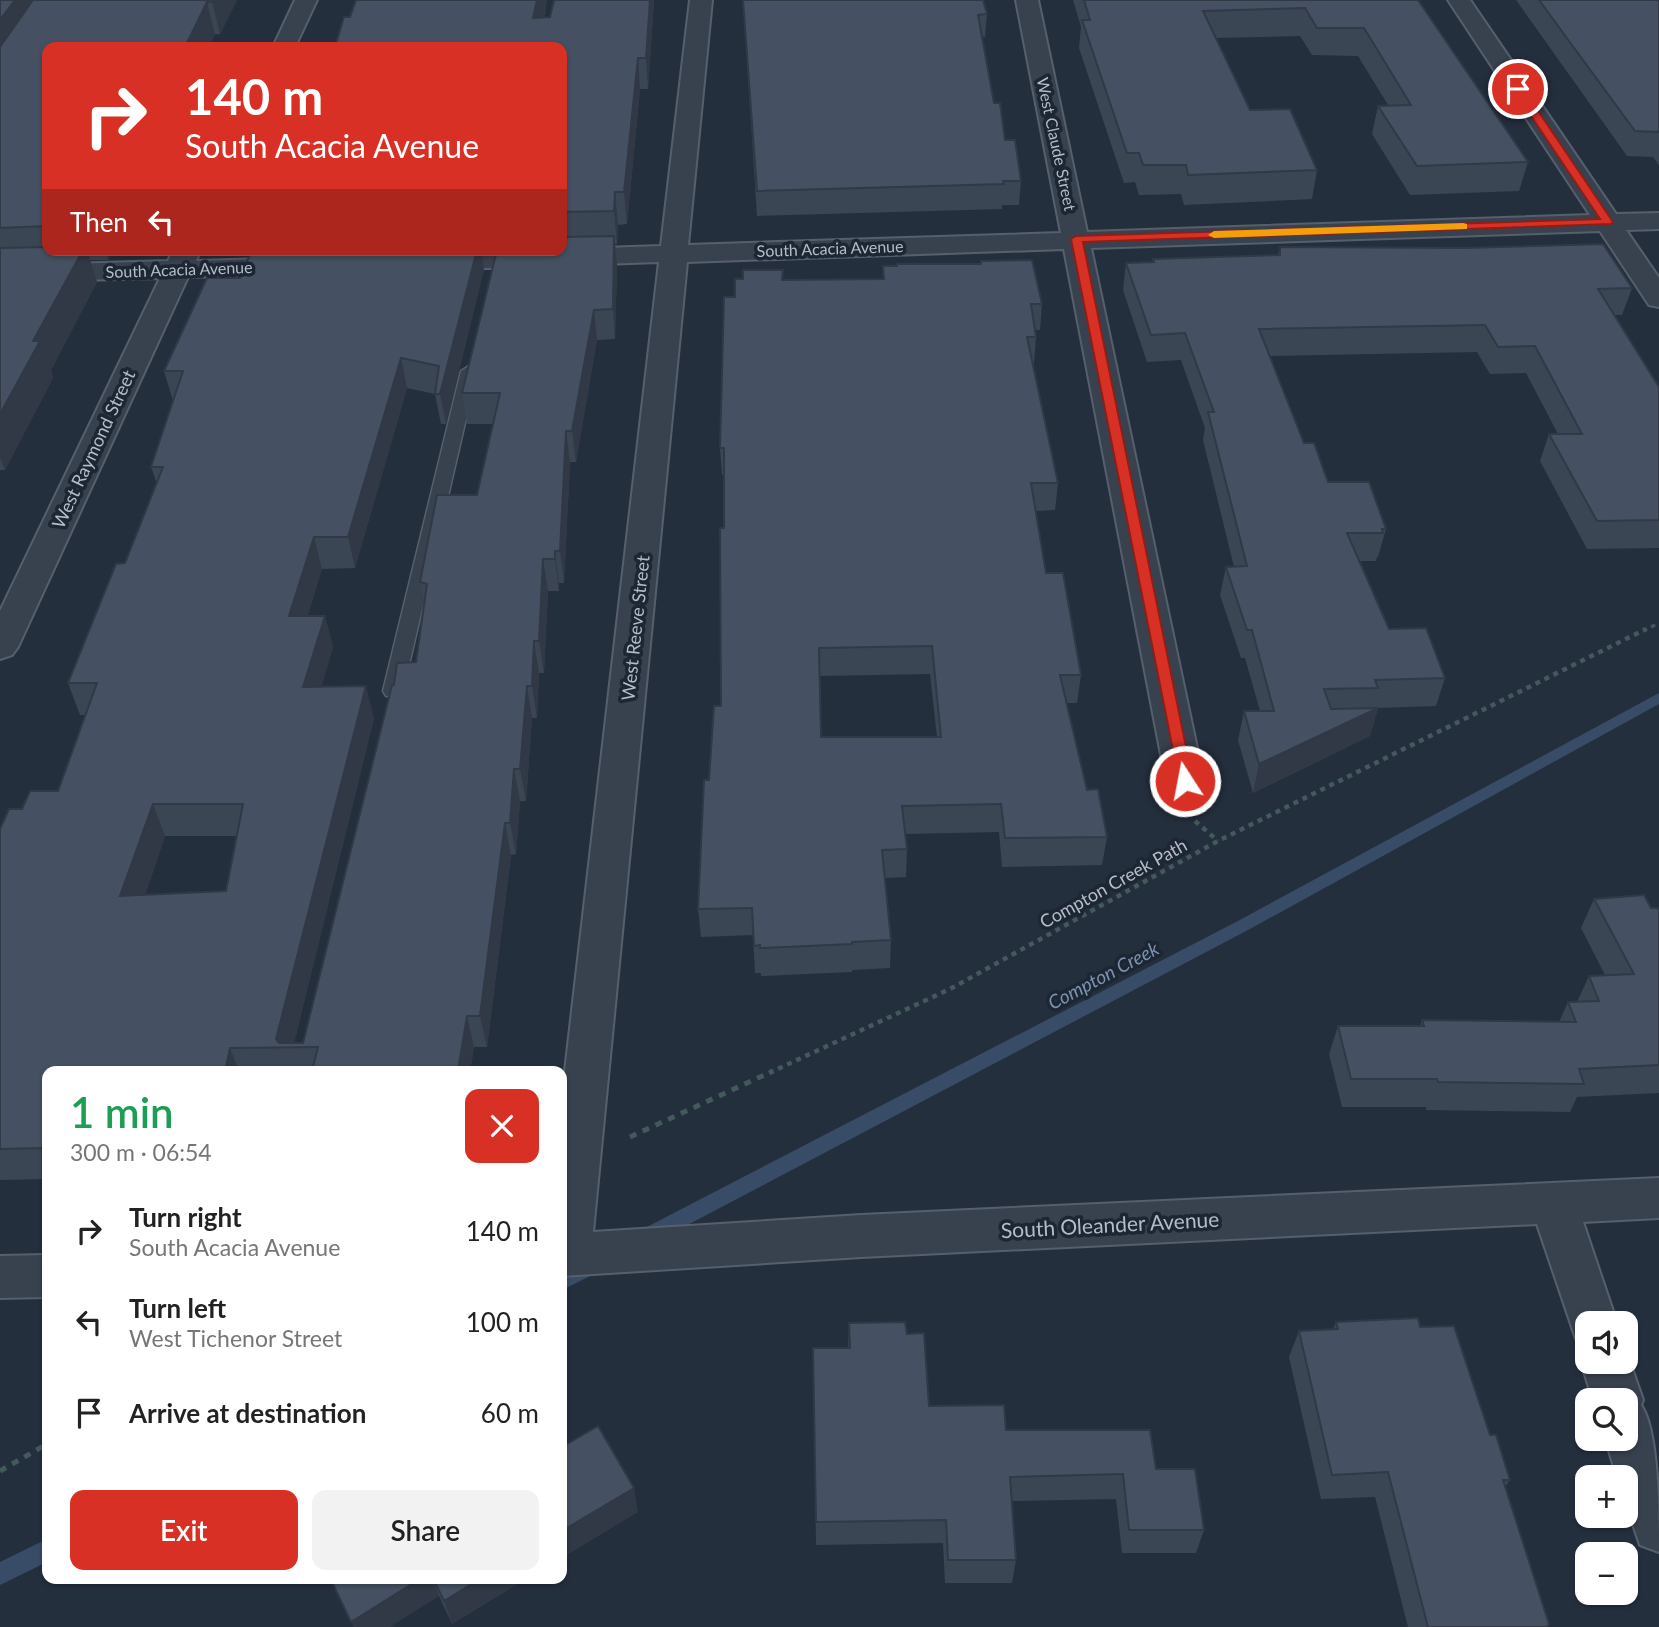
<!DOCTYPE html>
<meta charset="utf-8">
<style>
:root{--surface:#fff;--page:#f2f2f2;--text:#222;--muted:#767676;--accent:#d93025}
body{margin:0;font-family:Lato,sans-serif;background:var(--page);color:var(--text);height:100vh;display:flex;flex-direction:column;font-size:26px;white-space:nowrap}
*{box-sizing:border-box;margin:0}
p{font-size:23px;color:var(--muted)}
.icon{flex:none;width:38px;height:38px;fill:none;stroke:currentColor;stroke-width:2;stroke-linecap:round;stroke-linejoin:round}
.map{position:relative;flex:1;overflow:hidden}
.drawer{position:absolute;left:42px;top:1066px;width:525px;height:518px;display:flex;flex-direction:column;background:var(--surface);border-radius:14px;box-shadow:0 2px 5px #0004}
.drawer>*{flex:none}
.top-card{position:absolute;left:42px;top:42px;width:525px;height:214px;border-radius:14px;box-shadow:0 2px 5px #0004;background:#d93025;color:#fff;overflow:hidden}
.buttons{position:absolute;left:1575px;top:1311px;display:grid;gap:14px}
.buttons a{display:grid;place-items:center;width:63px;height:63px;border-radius:14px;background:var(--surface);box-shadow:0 2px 5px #0004;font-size:35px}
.pin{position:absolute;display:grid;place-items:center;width:60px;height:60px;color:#fff;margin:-30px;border:4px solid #fff;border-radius:50%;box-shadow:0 2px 7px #0007}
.me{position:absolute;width:77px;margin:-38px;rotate:349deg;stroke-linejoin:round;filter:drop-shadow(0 0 5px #0008)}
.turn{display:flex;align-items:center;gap:24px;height:147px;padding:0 28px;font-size:32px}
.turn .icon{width:91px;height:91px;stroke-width:2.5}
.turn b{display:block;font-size:49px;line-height:60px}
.then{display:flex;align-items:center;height:66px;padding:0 28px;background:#0003;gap:14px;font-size:26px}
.round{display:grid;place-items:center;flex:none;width:74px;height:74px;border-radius:14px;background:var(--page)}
.overview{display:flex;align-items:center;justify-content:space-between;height:119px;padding:0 28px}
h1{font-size:42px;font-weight:600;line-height:52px;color:#1e9e55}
.primary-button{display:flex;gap:14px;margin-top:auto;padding:14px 28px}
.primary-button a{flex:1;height:80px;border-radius:14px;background:var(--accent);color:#fff;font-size:28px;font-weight:600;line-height:80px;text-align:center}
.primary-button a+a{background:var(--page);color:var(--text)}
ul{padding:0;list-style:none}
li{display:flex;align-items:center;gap:21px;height:91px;padding:0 28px}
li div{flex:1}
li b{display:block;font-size:26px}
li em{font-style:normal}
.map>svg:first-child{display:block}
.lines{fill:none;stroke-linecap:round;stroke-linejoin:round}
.stream{fill:#394c67;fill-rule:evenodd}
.lane-casing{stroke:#565f6c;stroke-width:3}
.street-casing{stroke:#565f6c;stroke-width:4}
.path-far2{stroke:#44595c;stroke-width:3.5;stroke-dasharray:4.5 4.5;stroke-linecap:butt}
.path-far1{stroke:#44595c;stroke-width:4.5;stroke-dasharray:5 5;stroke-linecap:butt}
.path{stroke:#44595c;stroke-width:5;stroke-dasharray:7 7;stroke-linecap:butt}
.lane{fill:#38414e;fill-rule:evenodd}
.street{fill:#38414e;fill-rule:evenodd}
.wall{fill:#3b4654;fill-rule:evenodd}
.shaded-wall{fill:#303945}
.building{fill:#455162;stroke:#303945;stroke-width:2;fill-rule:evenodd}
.route{fill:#d93025;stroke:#8d1f18;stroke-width:2}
.slow{fill:#f59e0b}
.labels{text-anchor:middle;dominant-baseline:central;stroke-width:7;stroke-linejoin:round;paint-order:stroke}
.far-street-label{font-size:16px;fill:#b4bcc9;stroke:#1d2633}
.street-label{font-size:18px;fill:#b4bcc9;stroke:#1d2633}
.water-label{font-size:19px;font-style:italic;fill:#7c92b1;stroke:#1d2633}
.near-street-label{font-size:21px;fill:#b4bcc9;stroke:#1d2633}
</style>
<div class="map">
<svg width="1659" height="1627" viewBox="0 0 1659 1627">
<rect width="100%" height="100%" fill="#242f3e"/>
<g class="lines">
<path class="stream" d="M1659,693V704L1248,930L655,1242L648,1244L641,1242L638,1236L641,1230L1236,922Z
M591,1257L598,1260L601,1266L598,1272L562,1290V1271Z
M47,1539V1562L0,1585V1562Z"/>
<g class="lane-casing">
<path id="lane" d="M469,366L477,371L403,691L400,696H386L383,691L461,371Z"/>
</g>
<g class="street-casing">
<path id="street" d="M295,0H317L295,47H273Z
M690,0H712L688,245L1061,233L1016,0H1038L1087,232L1590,215L1448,0H1470L1616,214L1659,213V229L1626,230L1659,278V307L1649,305L1600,231L1091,248L1204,781L1198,790L1185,794L1172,790L1166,781L1064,249L687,262L593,1232L861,1215L1659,1178V1218L1583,1222L1617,1323H1587V1343L1576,1339L1537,1224L861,1257L562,1276V1097L659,262L429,270L419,268L415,262L419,256L429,254L661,246Z
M173,250H200L196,261L299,258L309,260L313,266L309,272L299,274L188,277L18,647L12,655L0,659V611L160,278L0,282V266L168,261Z
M47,1255V1297L0,1298V1256Z
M1587,1348V1362H1626V1351L1643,1400L1641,1405C1659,1430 1659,1516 1659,1552L1640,1545L1626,1504V1477H1617L1605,1438H1626V1400H1593L1581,1362Z"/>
</g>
<path class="path-far2" d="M1643,631L1659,623"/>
<path class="path-far1" d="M1195,821L1218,841
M769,1073L950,989L1218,841L1646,629"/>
<path class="path" d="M630,1137L773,1071
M0,1471L47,1444"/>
<use href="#lane" class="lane"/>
<use href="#street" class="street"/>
</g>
<path class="wall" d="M0,0H237L220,34L47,47V250H113L108,260H90L97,282L51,370L53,378L5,470H0Z
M356,0H547L544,18L654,0L648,89H640L627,224L618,225L617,244H615L617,265L615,339L597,340L576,462H570L564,583H559V591H548L544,673H539L537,718H532L526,801H520L516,854L511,855L487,1047H474L470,1071H47V1179L0,1180V829L22,809L58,791L86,715H80L68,683L125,563L157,484L151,467L173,401L164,371L240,278L252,250H481L484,269L446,424H441L435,394L407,388L355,568L322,569L307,616H325L333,647L321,687L374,718L294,1043H303L394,685L416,662L424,604L420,582L477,495L493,424H467L462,393L562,250V47L350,17ZM165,836H237L226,891L145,895Z
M743,0L987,14L985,37H982L994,103L1005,140L1021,181L1019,205H1002V209L757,216Z
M1073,0H1418L1528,162L1519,191L1410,195L1372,134L1378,106L1388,105L1358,56L1312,55L1300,36L1216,38L1250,110L1317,170L1312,199L1184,205L1181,194L1139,195L1135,182L1124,183L1079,48L1081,27Z
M1516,0H1659V165L1653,157L1627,156Z
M1280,247L1632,288L1622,315H1615L1659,387V548L1587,549L1540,461L1549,434H1558L1526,373L1490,374L1477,352L1269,356L1304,443L1328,482L1386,529L1378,557H1377L1376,561H1360L1389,629L1445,678L1436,706L1378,708L1370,736L1253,793L1238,740L1244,711H1260L1245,658H1241L1220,595L1226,567H1234L1203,440L1205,428L1181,360L1147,362L1123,290L1126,263L1152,262L1153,259L1278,255Z
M883,266L1042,304L1040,330H1035L1036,337L1034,364H1033L1058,483L1055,510L1036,511L1046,573L1081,675L1077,703H1067L1087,790L1107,837L1102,865L1002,867L999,832L905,834L907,849L906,877L885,878L891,940L890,968L852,970V972L761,976V973H755L753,935L701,937L698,909L709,780L721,706L724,528V475H722L720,448L735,297L743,279L783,280L883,279ZM930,674L937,737H821L820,676Z
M1594,899L1651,908H1659V1093L1577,1097L1570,1112L1426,1110V1107H1342L1329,1054L1338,1026H1420L1422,1020L1559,1022L1568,1002H1577L1589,976L1605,975L1581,928Z
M1336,1322L1420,1327L1490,1435L1510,1480L1505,1487L1547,1627H1408L1375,1497L1321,1499L1289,1357L1299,1331L1333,1329Z
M849,1323L907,1334L929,1406L1006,1430L1156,1469L1204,1530L1196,1553H1122L1116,1499L1012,1501L1016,1560L1012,1583H945L943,1543L816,1545L813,1348H848Z
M338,1578H527L452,1624L439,1596Z"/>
<path class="shaded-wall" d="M15,0H48L0,67V20Z
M213,0H237L220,34L212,2Z
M537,0H547L537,47L533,18Z
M650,0H654L648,89L646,58Z
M207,2L215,34L209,47H185Z
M638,58L640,89L627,224L624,192Z
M615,192L618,225L617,244L614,211Z
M614,236L617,265L615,339L613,309Z
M83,250H87L97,282L51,370L53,378L5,470L0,458V414L33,341Z
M105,250H113L108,260Z
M477,250H481L484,269L446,424L440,394Z
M594,310L597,340L576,462L572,431Z
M401,358L407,388L355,568L348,537Z
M566,431L570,462L564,583L560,551Z
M314,537L322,569L298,648L289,616Z
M555,551L559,583V591L555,559Z
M543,559L548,591L544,673L539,641Z
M325,616L333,647L312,719L303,687Z
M534,641L539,673L537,718L532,686Z
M366,686L374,718L293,1047H279L276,1039Z
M527,686L532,718L526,801L520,769Z
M1378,708L1370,736L1253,793L1259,764Z
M514,769L520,801L516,854L510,823Z
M153,804L165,836L134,927L120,896Z
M505,823L511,855L487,1047L480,1016Z
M467,1016L474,1047L470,1071H458Z
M230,1048L239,1071H225Z
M634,1488L638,1512L562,1558V1531Z
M421,1578H432L439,1596L390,1627H354L351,1622Z
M481,1578H527L452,1624L444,1601Z"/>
<path class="building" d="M0,0H15L0,20Z
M33,0H213L212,2H207L185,47H47V226L0,228V47Z
M356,0H537L533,18L550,17L554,0H650L646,58H638L624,192H615L614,211L562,212V47H335L344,17H350Z
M743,0H983L987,14L978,15L994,103H1000L1005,140H1015L1021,181H1003L1004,184L757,191Z
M1084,0H1418L1528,162L1417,166L1378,106L1411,105L1364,28H1317L1305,8L1203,11L1250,110L1290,109L1317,170L1188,175L1186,165H1143L1139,153H1127L1082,20H1090Z
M1539,0H1659V132L1635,131Z
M614,236L613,309L594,310L572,431H566L560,551H555V559H543L539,641H534L532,686H527L520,769H514L510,823H505L480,1016H467L458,1071H312L318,1047L230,1048L225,1071H47V1148L0,1149V829L9,809H22L30,791H58L97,683H68L116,564L125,563L163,467H151L183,371H164L207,278H240L252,250H477L440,394H435L439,366L401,358L348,537H314L289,616H325L303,687L366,686L276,1039L279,1043H303L392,685H394L397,663L416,662L427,584L420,582L437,495H477L500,393H462L497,250H562V237ZM153,804H243L226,891L120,896Z
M1603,244L1632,288L1598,289L1659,387V520L1597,521L1549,434H1582L1535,346L1498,347L1485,325L1259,329L1304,443H1314L1328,482H1369L1386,529H1382L1383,533H1347L1389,629L1426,628L1445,678L1375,680L1378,688L1324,689L1331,709L1378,708L1259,764L1244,711H1274L1252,630H1247L1226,567L1247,566L1208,412H1214L1185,333L1151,335L1126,263L1154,262L1153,259L1280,255V247L1466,248Z
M47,247V250H83L33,341H40L0,414V248Z
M1032,260L1042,304H1031L1036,337H1027L1058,483H1031L1046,573H1063L1081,675H1060L1087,790L1098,789L1107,837L1005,838L1001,804L902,806L907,849L882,850L891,940L852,942V944L760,948V945L754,946L752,908L698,909L704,780H709L714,706H721L720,528H724V448H720L724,297H735V279H743V270H783L782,280L884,279L883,266H897V264H981V261ZM932,646L941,737H821L819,648Z
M1644,895L1651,908H1659V1065L1579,1069L1584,1084L1438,1082L1437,1079H1351L1338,1026H1424L1422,1020L1576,1022L1568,1002L1599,1001L1589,976L1634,974L1594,899Z
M1418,1318L1420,1327L1454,1326L1490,1435H1496L1510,1480H1503L1549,1624L1547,1627H1428L1388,1472L1332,1475L1299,1331L1338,1329L1336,1322Z
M905,1322L907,1334L924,1333L929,1406L1004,1405L1006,1430H1150L1156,1469H1195L1204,1530H1129L1123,1474L1010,1477L1016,1560H948L946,1520L816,1522L813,1348H850L849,1323Z
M598,1426L634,1488L562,1531V1447Z
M338,1578H421L351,1622L332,1582Z
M433,1578H481L444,1601Z"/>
<path class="route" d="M1515,87H1522L1613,222L1611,224L1083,242L1193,781L1191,785H1180L1071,239L1076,236L1600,219L1513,89Z"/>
<path class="slow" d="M1463,223L1467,224V229L1214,238L1208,235L1214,231Z"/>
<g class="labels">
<g class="far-street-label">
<text transform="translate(1057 144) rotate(78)">West Claude Street</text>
<text transform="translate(830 248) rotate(-2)">South Acacia Avenue</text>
<text transform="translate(179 269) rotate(-2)">South Acacia Avenue</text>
</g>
<g class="street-label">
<text transform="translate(93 449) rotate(-65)">West Raymond Street</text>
<text transform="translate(635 628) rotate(-84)">West Reeve Street</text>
<text transform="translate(1113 883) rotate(-29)">Compton Creek Path</text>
</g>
<g class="water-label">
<text transform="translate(1103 975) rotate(-28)">Compton Creek</text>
</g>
<g class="near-street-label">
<text transform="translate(1110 1224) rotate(-3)">South Oleander Avenue</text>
</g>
</g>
</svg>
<div class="buttons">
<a><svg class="icon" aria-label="sound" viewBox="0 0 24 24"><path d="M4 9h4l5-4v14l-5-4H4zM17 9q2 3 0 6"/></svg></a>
<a><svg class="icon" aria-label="search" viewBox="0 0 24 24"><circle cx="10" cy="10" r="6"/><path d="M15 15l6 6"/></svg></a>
<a>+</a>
<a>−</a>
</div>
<div class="pin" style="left:1518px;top:89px;background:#d93025"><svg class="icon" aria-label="arrive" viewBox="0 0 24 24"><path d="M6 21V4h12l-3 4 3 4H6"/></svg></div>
<svg class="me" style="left:1185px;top:781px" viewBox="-20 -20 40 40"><circle r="17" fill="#d93025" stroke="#fff" stroke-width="3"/><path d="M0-11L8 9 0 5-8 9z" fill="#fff"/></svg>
<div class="top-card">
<div class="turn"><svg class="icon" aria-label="right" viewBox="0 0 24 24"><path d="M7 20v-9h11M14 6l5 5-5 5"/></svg><div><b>140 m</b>South Acacia Avenue</div></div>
<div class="then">Then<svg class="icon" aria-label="left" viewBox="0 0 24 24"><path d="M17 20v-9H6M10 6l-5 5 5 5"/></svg></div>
</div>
<section class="drawer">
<div class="overview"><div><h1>1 min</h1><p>300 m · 06:54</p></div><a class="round" style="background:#d93025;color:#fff"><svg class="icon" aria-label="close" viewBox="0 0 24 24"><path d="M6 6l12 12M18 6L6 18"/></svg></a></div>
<ul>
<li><svg class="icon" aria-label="right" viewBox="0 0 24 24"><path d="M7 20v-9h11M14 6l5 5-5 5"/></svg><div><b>Turn right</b><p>South Acacia Avenue</p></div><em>140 m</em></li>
<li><svg class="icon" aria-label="left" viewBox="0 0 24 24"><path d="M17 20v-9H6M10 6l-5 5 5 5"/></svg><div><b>Turn left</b><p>West Tichenor Street</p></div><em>100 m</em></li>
<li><svg class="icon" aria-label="arrive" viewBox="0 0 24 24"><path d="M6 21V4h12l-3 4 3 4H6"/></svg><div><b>Arrive at destination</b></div><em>60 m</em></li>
</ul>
<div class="primary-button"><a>Exit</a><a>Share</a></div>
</section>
</div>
